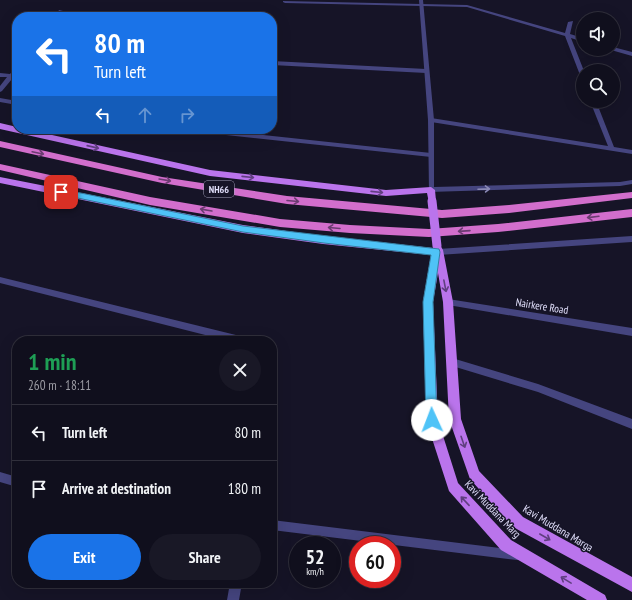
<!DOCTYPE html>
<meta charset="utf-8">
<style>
:root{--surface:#100f1d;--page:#191826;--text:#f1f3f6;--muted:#9c9ca4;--line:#302f3b;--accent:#1a73e8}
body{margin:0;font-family:"PT Sans Narrow",sans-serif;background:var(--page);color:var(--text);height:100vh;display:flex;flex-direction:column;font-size:15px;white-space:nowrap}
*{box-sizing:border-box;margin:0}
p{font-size:13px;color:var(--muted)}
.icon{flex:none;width:22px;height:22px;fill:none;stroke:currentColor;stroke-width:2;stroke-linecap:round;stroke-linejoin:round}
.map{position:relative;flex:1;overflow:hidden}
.side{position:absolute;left:12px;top:336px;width:265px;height:252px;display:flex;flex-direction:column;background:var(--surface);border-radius:16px;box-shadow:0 4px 16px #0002,0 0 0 1px var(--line)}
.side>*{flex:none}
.hud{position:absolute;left:12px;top:12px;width:265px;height:122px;border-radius:16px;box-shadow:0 4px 16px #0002,0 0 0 1px var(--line);background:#1a73e8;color:#fff;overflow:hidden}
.controls{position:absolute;left:576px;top:12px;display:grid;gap:8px}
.controls a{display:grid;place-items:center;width:44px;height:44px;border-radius:50%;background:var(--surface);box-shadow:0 4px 16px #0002,0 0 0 1px var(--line);font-size:20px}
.speed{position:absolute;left:289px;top:536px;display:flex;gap:8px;font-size:20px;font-weight:700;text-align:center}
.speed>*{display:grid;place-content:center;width:52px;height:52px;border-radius:50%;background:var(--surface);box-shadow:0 4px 16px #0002,0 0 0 1px var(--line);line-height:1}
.speed small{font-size:10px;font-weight:400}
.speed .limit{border:6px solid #d22;background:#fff;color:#111}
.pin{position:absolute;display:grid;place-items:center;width:34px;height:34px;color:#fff;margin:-17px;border-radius:8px;box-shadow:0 2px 6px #0006}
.me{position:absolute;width:44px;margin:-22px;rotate:358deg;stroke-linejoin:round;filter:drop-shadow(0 0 3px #0008)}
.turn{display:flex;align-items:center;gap:14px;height:84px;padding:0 16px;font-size:18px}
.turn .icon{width:52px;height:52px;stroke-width:2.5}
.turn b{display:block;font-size:28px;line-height:34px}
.lanes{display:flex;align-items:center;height:38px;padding:0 16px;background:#0003;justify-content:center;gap:20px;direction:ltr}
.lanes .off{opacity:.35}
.round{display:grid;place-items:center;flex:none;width:42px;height:42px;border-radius:21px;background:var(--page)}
.overview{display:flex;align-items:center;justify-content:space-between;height:68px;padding:0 16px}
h1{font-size:24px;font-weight:700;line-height:30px;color:#1e9e55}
.primary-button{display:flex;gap:8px;margin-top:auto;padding:8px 16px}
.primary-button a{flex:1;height:46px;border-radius:24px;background:var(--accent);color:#fff;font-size:16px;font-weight:700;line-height:46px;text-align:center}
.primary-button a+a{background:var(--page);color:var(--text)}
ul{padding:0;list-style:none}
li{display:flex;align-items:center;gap:12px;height:56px;padding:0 16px;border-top:1px solid var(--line)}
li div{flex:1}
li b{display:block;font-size:15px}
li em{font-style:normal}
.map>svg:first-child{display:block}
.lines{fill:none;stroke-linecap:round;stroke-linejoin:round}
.minor{fill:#45457f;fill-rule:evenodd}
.tertiary{fill:#45457f;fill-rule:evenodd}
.primary{fill:#ba74ec;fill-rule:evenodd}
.trunk{fill:#d26ecc;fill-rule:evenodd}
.primary-bridge{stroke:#ba74ec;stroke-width:9}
.oneway{stroke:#603f80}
.oneway2{stroke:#6b3c71}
.oneway3{stroke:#8b8ab6}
.route{fill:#4fc3f7;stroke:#337fa1}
.labels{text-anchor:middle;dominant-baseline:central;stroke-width:3;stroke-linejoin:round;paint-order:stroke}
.shield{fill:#161427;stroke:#a3a1bb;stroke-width:1}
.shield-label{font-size:10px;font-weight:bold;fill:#e0defa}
.street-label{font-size:11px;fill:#e0defa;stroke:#161427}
</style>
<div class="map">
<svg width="632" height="600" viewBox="0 0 632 600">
<rect width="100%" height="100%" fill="#161427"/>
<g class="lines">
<path class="minor" d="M283,1L467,5L565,33L568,22L573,21L570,34L583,38V42L571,38L584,71H583V77L580,75L565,36L467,7L285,3L283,2Z
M59,10L63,11L59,17H55Z
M613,47L632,52V56L611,50L610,49H613Z
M272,61L426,69L429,71L426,73L272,65Z
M17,67V73L2,91L0,92V86L7,77H0V73L10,74L15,68Z
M0,98L17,101V105L0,102Z
M590,101H596L614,147L632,150V154L431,122L428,120L431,118L608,146Z
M186,129H208L431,153L434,155L431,157L189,131Z
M0,277L244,337L247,338L248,341H229L0,283Z
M272,344L276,345L277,348L276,351L273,352Z
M452,358L538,384L632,419V429L538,392L449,365L448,362L449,359Z
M0,472L17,477V487L0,482Z
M272,520L517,550L521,551L522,555L521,559L517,560L272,530Z
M230,583H242L239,600H227Z"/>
<path class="tertiary" d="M419,0H423L434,120V187L620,182L632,180V184L620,186L429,192L428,120Z
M632,236V242L438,255L434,252L438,249Z
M448,299L632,328V336L448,305L445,304L444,302L445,300Z"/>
<path class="primary" d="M0,123L17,127V129H25L210,170L386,190L431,187L435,190L436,201L432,204L429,203L427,193L386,196L210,176L0,129Z
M0,177L243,225L323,236L433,248L437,244L440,245L443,250L453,302L461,419L479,471L523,517L632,577V592L513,527L470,479L449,419L443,302L438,273L433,302L438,420L458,483L511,540L605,595L607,600H587L501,550L449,491L426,420L423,302L431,255L323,244L243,233L0,183Z"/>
<path class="trunk" d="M0,141L162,177L287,196L442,210L509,205L632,192V198L509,213L442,218L287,204L162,183L0,147Z
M0,164L150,197L280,219L350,225L429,229L498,224L632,209V217L498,232L429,237L350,233L280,227L150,205L0,170Z"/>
<path class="primary-bridge" d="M432,201L437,246"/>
</g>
<defs><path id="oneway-shaft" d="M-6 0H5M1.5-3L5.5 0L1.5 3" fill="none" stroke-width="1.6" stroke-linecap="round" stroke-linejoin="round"/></defs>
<g class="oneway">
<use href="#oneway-shaft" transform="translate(93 147) rotate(13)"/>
<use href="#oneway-shaft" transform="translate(248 177) rotate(6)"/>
<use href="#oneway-shaft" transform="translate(377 192) rotate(6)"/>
<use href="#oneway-shaft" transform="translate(445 286) rotate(79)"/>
<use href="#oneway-shaft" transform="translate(463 442) rotate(71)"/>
<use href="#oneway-shaft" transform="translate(465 501) rotate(-133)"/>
<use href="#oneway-shaft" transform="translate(545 537) rotate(30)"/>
<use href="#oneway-shaft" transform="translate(566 580) rotate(-149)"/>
</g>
<g class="oneway2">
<use href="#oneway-shaft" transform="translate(38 153) rotate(12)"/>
<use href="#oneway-shaft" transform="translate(165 180) rotate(10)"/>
<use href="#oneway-shaft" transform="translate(293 201) rotate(5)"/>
<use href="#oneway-shaft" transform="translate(206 210) rotate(-170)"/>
<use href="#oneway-shaft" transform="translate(593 217) rotate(173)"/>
<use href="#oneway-shaft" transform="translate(334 228) rotate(-175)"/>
<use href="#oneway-shaft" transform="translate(464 231) rotate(176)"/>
</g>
<use class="oneway3" href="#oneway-shaft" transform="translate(484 189) rotate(-2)"/>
<path class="route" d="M61,189L243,226L439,249L440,252L433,302L437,420L435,424L432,425L428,424L426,420L423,302L431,255L324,243L243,232L58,194V190Z"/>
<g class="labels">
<rect class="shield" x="204" y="181" width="30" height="16" rx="3"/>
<g class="shield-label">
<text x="219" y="189">NH66</text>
</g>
<g class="street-label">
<text transform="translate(542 306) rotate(9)">Nairkere Road</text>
<text transform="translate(493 509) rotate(46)">Kavi Muddana Marg</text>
<text transform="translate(558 528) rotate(31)">Kavi Muddana Marga</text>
</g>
</g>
</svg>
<div class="controls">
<a><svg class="icon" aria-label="sound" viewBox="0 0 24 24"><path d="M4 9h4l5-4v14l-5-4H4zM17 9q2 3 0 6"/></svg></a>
<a><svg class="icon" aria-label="search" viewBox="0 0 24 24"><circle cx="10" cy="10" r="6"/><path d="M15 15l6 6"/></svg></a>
</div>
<div class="speed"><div>52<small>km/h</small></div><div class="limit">60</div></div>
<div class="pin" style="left:61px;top:192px;background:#d93025"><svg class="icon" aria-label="arrive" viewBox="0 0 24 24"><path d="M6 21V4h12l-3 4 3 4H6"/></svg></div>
<svg class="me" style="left:432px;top:420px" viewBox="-20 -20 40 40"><circle r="19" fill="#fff"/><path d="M0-13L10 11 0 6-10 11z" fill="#4fc3f7"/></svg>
<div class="hud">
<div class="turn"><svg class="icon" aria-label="left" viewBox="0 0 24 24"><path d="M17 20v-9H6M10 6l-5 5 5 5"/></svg><div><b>80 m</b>Turn left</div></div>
<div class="lanes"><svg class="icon" aria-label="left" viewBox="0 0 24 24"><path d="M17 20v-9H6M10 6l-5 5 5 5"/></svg><svg class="icon off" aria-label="ahead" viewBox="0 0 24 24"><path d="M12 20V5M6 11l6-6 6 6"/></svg><svg class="icon off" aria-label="right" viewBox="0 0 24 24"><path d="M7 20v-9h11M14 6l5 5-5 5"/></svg></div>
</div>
<section class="side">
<div class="overview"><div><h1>1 min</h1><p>260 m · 18:11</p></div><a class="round"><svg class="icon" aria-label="close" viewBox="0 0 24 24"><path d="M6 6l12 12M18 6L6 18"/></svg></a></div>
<ul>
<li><svg class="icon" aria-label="left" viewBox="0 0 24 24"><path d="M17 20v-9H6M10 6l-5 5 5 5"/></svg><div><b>Turn left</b></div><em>80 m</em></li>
<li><svg class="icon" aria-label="arrive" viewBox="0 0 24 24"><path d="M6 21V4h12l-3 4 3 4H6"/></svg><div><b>Arrive at destination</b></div><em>180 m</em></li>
</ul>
<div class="primary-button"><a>Exit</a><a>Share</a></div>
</section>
</div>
